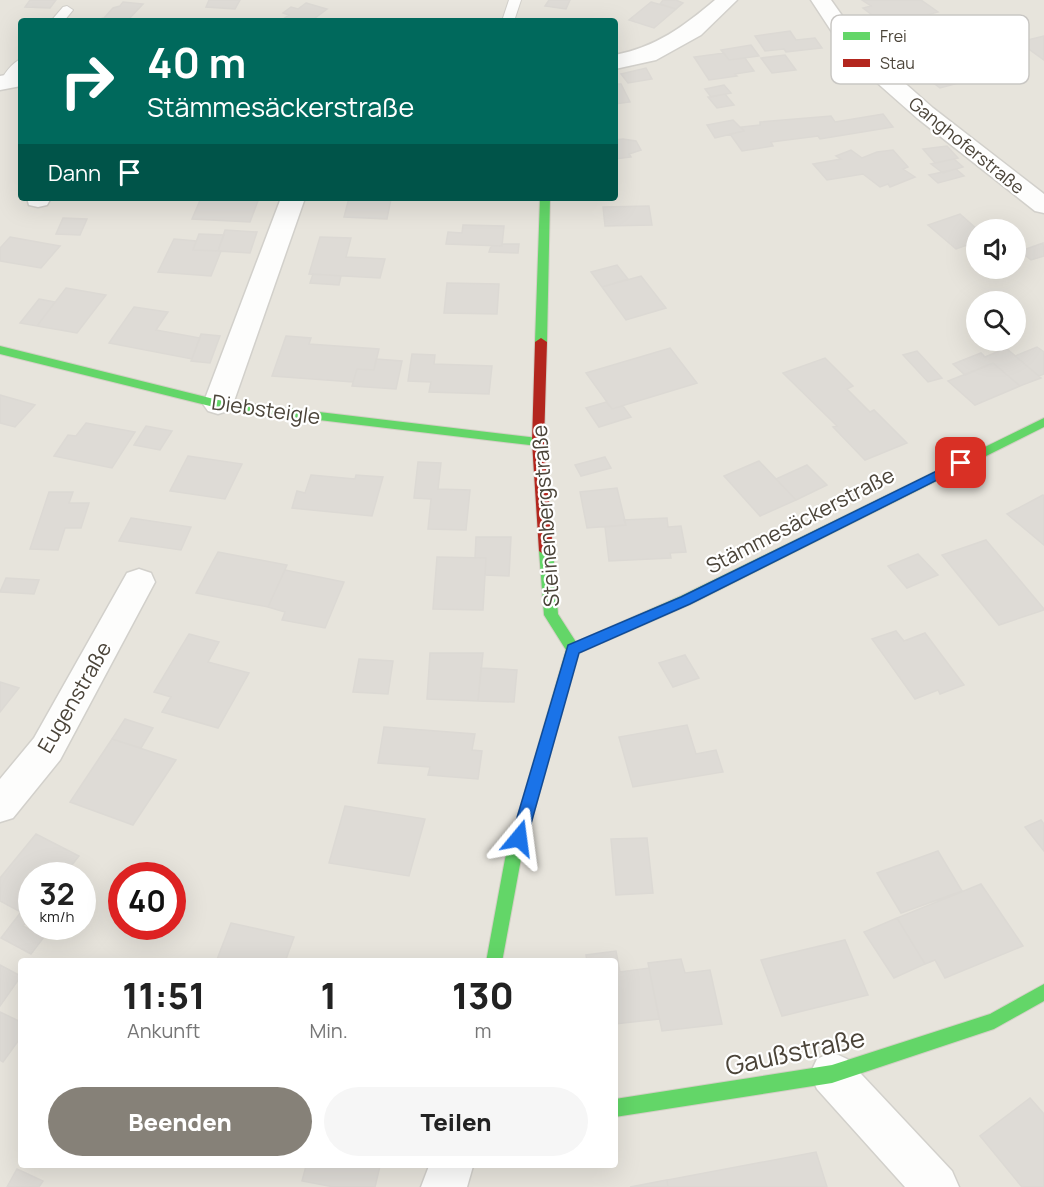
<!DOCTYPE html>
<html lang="de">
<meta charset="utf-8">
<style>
:root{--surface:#fff;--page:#f6f6f6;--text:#222;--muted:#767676;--accent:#868178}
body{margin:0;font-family:Manrope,sans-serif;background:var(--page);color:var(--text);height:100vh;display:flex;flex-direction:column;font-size:22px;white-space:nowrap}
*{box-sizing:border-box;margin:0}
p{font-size:20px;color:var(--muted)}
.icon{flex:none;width:33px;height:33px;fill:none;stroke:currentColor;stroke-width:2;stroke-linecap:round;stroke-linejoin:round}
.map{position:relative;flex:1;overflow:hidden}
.sheet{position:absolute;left:18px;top:958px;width:600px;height:210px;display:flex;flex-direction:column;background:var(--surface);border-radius:6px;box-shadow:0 6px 24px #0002}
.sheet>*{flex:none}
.top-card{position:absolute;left:18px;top:18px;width:600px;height:183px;border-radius:6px;box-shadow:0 6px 24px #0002;background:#00695c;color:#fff;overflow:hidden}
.controls{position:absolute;left:966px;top:219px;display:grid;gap:12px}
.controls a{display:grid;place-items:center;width:60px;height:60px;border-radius:50%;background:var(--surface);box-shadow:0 6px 24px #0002;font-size:30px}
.speed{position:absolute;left:18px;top:862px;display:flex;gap:12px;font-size:30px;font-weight:700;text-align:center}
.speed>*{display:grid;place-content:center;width:78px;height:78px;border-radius:50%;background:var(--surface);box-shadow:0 6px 24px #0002;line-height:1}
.speed small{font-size:15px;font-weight:400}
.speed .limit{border:9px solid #d22;background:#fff;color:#111}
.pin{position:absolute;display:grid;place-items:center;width:51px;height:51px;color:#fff;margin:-26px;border-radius:12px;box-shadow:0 3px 9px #0006}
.me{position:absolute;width:66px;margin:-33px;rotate:16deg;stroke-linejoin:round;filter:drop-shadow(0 0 4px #0008)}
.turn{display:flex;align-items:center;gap:21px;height:126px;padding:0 30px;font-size:27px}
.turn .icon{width:78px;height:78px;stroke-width:2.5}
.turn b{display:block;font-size:42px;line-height:51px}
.then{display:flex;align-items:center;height:57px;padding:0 30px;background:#0003;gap:12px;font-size:22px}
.eta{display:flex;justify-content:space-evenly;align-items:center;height:102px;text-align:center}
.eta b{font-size:36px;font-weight:800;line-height:42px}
.action{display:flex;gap:12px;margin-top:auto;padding:12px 30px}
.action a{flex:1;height:69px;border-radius:36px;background:var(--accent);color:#fff;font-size:24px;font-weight:800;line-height:69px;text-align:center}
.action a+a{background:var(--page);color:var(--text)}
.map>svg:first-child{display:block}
.residential{fill:#e7e4dc;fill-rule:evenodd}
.building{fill:#dedbd6;stroke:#dcd9d4;stroke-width:1.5}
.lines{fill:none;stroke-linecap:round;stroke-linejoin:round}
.lane-casing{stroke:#d2d0cb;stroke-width:2}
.street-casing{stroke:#d2d0cb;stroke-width:3}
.fast-casing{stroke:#d3cfc5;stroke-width:2}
.jam-casing{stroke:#d3cfc5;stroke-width:2}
.lane{fill:#fdfdfc;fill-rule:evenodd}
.street{fill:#fdfdfc;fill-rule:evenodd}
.fast{fill:#63d668;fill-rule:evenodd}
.jam{fill:#b3261e;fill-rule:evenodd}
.route{fill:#1a73e8;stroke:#114b97;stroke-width:1.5}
.labels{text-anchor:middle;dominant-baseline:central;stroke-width:4.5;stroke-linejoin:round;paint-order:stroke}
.far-street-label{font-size:18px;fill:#4b4439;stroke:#fff}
.street-label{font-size:21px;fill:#4b4439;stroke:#fff}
.near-street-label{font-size:26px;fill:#4b4439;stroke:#fff}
.key{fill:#fff;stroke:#c9c7c4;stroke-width:1.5}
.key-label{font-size:16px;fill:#4b4439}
</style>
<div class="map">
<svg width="1044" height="1187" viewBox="0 0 1044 1187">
<rect width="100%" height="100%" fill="#f4f2ee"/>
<path class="residential" d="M0,0H1044V1187H0ZM21,21H615V198H21ZM976,230H1016V268H976ZM976,302H1016V340H976ZM32,876H82V927H32ZM122,876H172V927H122ZM21,962H615V1166H21Z"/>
<path class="building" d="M30,0H56L50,8L25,7Z
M209,0H240L235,9L206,7Z
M549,0H570L566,9L545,6Z
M663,0H676L683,3L676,9L660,4Z
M862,0H921L938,12L897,23L886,15L876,18L863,8L871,6Z
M123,2L143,4L128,20L131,21H90L104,18L113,8L120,6Z
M651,2L676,9L654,28L629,20Z
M306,3L327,9L311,21H280L289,15L283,13L291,7L298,9Z
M790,31L796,40L815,38L822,48L786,52L784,49L765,51L755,36Z
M1044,36V60L1019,42Z
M751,45L759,56L729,60L721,50Z
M724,53L729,60L745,58L754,71L735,74L737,76L709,80L694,57Z
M785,55L796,70L772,73L761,58Z
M948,63L970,80L940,88L919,72Z
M646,68L652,79L628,83L621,74Z
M615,84H621L630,102L615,104Z
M724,85L731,93L711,97L705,89Z
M725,94L734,105L717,108L708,97Z
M883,114L893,127L820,139L818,136L771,142L773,146L742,151L730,134L744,131L741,127L760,125V122L831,116L835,122Z
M733,120L744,131L715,138L707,125Z
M623,139L636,141L641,150L629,154L631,157L615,159V140Z
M947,146L958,158L935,163L923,149Z
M851,150L862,158L877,152L893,150L908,167L903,169L915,177L890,187L888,184L880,187L863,174L827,180L813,164L841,159L836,156Z
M954,159L963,167L943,173L931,164Z
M956,169L964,176L938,183L929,175Z
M201,198H259L250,222L192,219Z
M349,198L391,199L387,219L344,217Z
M649,206L652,225L605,226L603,207Z
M960,214L978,230L976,242L956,249L928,225Z
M63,218L87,219L80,235L56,234Z
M463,225L504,226L502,246L446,244L448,232L462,233Z
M225,230L257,232L250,253L218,251Z
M199,234L224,235L218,251L193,250Z
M10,237L60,246L41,268L0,261V248Z
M320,237L351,238L346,257L385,259L380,278L309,274Z
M174,239L196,241L193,250L221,251L211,276L158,272Z
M1043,243L1044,256L1031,260L1020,251Z
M502,244H519L518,253L489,252L491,246H502Z
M617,265L628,279L602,287L591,272Z
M313,274L341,276L339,285L310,283Z
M641,276L666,308L626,320L602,287Z
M447,283L499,284L497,314L444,313Z
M66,288L106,295L77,333L37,326Z
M39,299L55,302L37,326L20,323Z
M134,307L168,312L156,330L200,338L192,359L109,343Z
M201,334L220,336L210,363L191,361Z
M286,336L311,338L309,344L379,349L374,370L357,369L353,382L272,376Z
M1037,347L1044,352V374L1039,376L1015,356Z
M670,348L697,383L612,409L586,373Z
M1006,348L1041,378L1020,386L993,363L965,375L953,364L981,353L985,357Z
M917,351L942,378L928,382L903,355Z
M412,354L435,355L434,364L492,366L489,394L429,392L431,382L408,381Z
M825,358L853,386L847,389L870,412L874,410L907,443L865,460L833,427L837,426L783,373Z
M376,359L402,361L396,389L352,386L357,369L374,370Z
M993,363L1020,386L975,405L948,381Z
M0,395L35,405L15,427L0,423Z
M606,402L612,409L623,406L631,417L599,427L586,408Z
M86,423L135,432L112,468L54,456L68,435L76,436Z
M146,426L172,431L160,450L134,445Z
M188,456L242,464L225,499L170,491Z
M605,457L611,468L581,476L575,465Z
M759,461L796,500L760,516L724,476Z
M418,462L441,463L438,489L470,490L466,530L428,529L431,499L414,498Z
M807,465L827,485L796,500L776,479Z
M311,475L355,479L356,475L383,477L372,516L292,508L297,491L305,493Z
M617,488L626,525L587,528L580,492Z
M49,492H73L69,503H89L81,528H65L58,550L30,549Z
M1043,495L1044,496V545L1007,514Z
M131,518L191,527L181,550L119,541Z
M667,518L668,527L681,526L686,552L670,553L671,558L609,561L605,527L626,525L624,520Z
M476,537H511L509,576L485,575L486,558H475Z
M986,540L1044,609V610L999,625L942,555Z
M218,552L287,565L268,607L196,593Z
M918,554L938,575L907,588L888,566Z
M437,557L486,558L483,610L433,609Z
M285,570L344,582L325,628L282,620L285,612L268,607Z
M6,578L39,580L34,594L0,592Z
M896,631L904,641L925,633L964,685L940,694L938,690L915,699L872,639Z
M189,634L219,642L208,662L249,673L218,728L162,712L171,697L154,692Z
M430,653H483L478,701L427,699Z
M685,655L699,678L673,687L659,663Z
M359,659L393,661L388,694L353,692Z
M481,668L517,670L514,702L478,701Z
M0,682L19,688L0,712Z
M125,719L153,728L141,748L112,739Z
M687,725L696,754L716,750L723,772L633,787L619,737Z
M384,727L475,734L472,750L482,751L478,779L428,775L430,767L378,763Z
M112,739L176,760L133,825L70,802Z
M345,806L425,819L409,876L329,863Z
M1041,820L1044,824V851L1025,827Z
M36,834L79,856L63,876H32L30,917L0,901V878Z
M647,838L653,893L616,895L611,839Z
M938,851L962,891L901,913L877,873Z
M981,884L1023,946L945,978L935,960L925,964L897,918Z
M21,912L30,917L23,926L44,937L31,954L1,938Z
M897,918L925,964L894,978L864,932Z
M231,923L294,937L285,962H216Z
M845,940L868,995L782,1016L761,960Z
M616,951L620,972L649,968L659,1019L615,1024V962H587L586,955Z
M681,959L685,973L710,970L722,1024L662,1031L648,963Z
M0,965L21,976L0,1006Z
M0,1012L21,1022V1037L3,1062L0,1060Z
M1030,1098L1044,1114V1187H1022L980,1136Z
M816,1152L827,1187H668L667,1180Z
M306,1166H380L375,1187H334L302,1181Z
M17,1169L43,1181L39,1187H7Z
M667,1180L668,1187H630Z"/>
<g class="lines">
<g class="lane-casing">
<path id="lane" d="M509,0H521L514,21H502Z
M67,6L73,10L64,21H51L63,7Z
M21,59V72L11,85H1C0,77 13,62 21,59Z"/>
</g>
<g class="street-casing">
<path id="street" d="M715,0H737L701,35L656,60L615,69V55C656,47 683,27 715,0Z
M811,0H831L865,48L933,108L1044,194V213L1035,211L917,118L849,58Z
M21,72V86L0,90V76Z
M27,198H51L47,205L38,207L29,205Z
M281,198H305L233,404L228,411L218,414L208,411L203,404Z
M139,569L151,573L155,582L60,760L13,818L0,822V779L34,738L127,573Z
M832,1052L847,1059L952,1171L959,1187H905L817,1089L810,1074L817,1059Z
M429,1166H473L467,1187H421Z"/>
</g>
<g class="fast-casing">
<path id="fast" d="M540,198H550L547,342L541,346L535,342Z
M0,346L218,400L538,438L544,442L538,446L218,408L0,354Z
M1044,418V427L691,604L579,653L521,859L502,962H486L505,859L566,650L544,615L539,551L541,547L546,546L553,551L558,614L576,642L681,596Z
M1044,984V1001L994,1029L832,1083L615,1117V1099L832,1065L990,1014Z"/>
</g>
<g class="jam-casing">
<path id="jam" d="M541,338L547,342L544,442L553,551L546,556L539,551L532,442L535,342Z"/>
</g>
<use href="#lane" class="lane"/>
<use href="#street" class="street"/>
<use href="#fast" class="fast"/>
<use href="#jam" class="jam"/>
</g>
<path class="route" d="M961,459L965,460L967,463L965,466L690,604L579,653L527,838L525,843L519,845L514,843L511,838L568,645L681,597Z"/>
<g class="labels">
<g class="far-street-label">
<text transform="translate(967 145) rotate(39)">Ganghoferstraße</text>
</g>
<g class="street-label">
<text transform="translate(266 409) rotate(8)">Diebsteigle</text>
<text transform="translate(545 516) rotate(-94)">Steinenbergstraße</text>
<text transform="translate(800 520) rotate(-27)">Stämmesäckerstraße</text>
<text transform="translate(74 697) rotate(-60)">Eugenstraße</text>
</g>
<g class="near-street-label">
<text transform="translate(795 1051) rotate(-12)">Gaußstraße</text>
</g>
</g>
<rect x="831" y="15" width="198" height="69" rx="9" class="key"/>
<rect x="843" y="32" width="27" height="8" fill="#63d668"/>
<rect x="843" y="59" width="27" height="8" fill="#b3261e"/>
<g class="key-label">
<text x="880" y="42">Frei</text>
<text x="880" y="69">Stau</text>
</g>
</svg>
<div class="controls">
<a><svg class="icon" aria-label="sound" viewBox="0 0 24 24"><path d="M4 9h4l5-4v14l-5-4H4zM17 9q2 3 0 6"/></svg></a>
<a><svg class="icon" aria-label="search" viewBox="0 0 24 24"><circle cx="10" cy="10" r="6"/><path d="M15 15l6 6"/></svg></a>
</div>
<div class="speed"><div>32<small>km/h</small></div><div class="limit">40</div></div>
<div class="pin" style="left:961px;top:463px;background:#d93025"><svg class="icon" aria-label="arrive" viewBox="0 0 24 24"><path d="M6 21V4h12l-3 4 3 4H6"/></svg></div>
<svg class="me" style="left:519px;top:838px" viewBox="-20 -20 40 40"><path d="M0-17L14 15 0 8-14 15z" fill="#1a73e8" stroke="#fff" stroke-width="4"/></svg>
<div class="top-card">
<div class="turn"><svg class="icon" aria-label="right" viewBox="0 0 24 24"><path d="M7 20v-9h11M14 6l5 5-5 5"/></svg><div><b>40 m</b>Stämmesäckerstraße</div></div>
<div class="then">Dann<svg class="icon" aria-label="arrive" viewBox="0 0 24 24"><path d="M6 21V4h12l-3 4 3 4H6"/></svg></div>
</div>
<section class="sheet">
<div class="eta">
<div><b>11:51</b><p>Ankunft</p></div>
<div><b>1</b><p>Min.</p></div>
<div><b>130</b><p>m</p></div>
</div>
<div class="action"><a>Beenden</a><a>Teilen</a></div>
</section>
</div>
